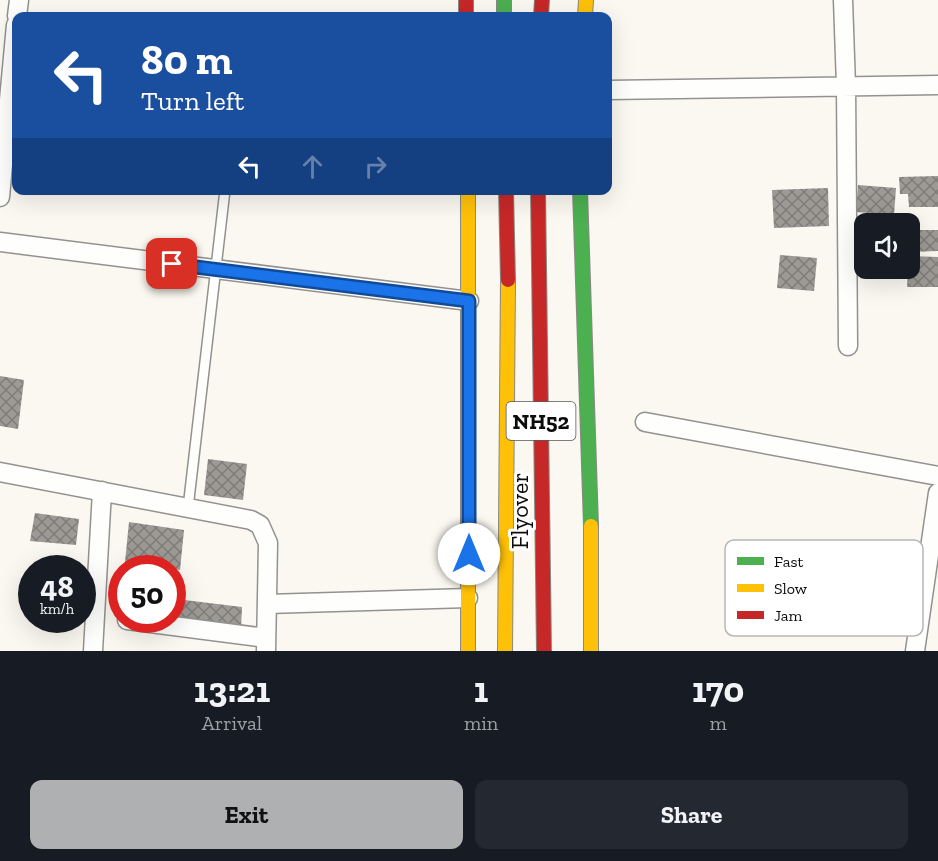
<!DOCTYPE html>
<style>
:root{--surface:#171b24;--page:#242831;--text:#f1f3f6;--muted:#9ea1a6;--accent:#afb0b1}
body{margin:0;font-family:"Zilla Slab",serif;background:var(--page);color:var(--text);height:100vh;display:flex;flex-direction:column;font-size:22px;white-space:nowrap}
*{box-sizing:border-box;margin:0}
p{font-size:20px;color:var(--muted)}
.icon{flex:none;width:33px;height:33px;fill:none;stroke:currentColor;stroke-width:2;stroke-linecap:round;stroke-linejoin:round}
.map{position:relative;height:651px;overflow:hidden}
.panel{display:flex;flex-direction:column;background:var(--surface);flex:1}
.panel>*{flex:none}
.top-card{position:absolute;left:12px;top:12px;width:600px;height:183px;border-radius:12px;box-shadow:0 6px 24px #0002;background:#1a4fa0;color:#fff;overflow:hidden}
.fabs{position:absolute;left:854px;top:213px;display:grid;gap:12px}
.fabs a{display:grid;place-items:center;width:66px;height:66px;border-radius:12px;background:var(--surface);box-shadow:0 6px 24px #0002;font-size:30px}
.speed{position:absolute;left:18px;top:555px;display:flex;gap:12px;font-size:30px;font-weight:700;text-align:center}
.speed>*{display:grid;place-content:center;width:78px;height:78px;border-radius:50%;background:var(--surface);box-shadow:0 6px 24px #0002;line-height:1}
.speed small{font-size:15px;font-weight:400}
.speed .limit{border:9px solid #d22;background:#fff;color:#111}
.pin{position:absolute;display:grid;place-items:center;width:51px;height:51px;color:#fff;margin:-26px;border-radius:12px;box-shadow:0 3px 9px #0006}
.me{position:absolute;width:66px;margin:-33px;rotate:0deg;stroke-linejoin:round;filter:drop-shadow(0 0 4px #0008)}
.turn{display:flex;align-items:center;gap:21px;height:126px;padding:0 30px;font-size:27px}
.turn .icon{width:78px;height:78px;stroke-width:2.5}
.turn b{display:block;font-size:42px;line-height:51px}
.lanes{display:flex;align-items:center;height:57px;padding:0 30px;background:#0003;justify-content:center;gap:30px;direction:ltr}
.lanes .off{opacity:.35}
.eta{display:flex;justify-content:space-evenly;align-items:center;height:102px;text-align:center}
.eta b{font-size:36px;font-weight:700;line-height:42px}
.action{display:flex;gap:12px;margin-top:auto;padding:12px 30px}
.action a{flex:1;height:69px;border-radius:12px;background:var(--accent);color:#111;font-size:24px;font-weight:700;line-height:69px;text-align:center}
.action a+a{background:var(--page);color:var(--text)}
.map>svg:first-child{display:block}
.building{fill:url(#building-cross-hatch)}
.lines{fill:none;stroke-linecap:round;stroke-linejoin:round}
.lane-casing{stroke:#93928f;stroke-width:12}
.street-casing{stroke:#93928f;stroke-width:21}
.fast-casing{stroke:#8a8985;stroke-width:16}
.slow-casing{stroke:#8a8985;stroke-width:16}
.jam-casing{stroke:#8a8985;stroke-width:16}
.lane{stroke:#fefefd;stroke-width:9}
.street{stroke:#fefefd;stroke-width:18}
.fast{stroke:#4caf50;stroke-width:14}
.slow{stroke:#ffc107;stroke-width:14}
.jam{stroke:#c62828;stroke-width:14}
.route-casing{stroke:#114b97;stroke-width:15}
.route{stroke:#1a73e8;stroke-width:10}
.labels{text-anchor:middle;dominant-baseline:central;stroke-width:6;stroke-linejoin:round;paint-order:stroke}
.shield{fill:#fff;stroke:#555;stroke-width:1.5}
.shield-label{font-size:22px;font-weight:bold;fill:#0c0c0c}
.street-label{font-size:24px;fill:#0c0c0c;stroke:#fff}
.key{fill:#fff;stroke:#b6b6b6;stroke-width:1.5}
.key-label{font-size:16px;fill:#0c0c0c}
</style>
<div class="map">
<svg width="938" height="651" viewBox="0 0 938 651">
<defs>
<pattern id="building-cross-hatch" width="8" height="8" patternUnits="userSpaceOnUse" patternTransform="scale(1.5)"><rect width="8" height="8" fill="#9d9a96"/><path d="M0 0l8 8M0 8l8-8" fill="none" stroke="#7e7c79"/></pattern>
</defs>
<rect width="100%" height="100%" fill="#faf8f0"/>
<path class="building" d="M938,176V207H909L908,194H900L899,177Z
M858,185L896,188L894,215L856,212Z
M828,188L829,226L774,228L772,190Z
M862,218L899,220V224H864V249H860Z
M909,230H938V251L909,252Z
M780,255L817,258L814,291L777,288Z
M909,256L938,257V287H907Z
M0,376L24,380L18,429L0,426Z
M208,459L247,464L243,500L204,495Z
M35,513L79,519L76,545L30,541Z
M129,522L184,530L180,570L125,562Z
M176,599L242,607L241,630L174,623Z"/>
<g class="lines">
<g class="lane-casing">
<path id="lane" d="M188,508L225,190"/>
</g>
<g class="street-casing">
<path id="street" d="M843,0L846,86L848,346
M17,16L19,0
M608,90L938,85
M0,197L16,25
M0,242L469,301
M645,422L938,476
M0,472L251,520L260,525L268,543L266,651
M267,604L468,598
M127,620L266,638
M93,651L102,491
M915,651L938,493"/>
</g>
<g class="fast-casing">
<path id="fast" d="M504,0V16
M580,190L591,526"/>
</g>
<g class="slow-casing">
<path id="slow" d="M585,16L586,0
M468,190V651
M591,526V651
M505,651L508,280"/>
</g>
<g class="jam-casing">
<path id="jam" d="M466,0V16
M541,16L542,0
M506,190L508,280
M538,190L544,651"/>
</g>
<use href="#lane" class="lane"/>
<use href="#street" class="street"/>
<use href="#fast" class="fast"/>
<use href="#slow" class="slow"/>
<use href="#jam" class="jam"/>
</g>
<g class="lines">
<g class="route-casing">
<path id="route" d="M172,264L469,301V554"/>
</g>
<use href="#route" class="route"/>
</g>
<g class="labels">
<rect class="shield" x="506.5" y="402" width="69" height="38" rx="4.5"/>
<g class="shield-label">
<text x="541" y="421">NH52</text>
</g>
<g class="street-label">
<text transform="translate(519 511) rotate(-90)">Flyover</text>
</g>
</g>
<rect x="725" y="540" width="198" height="96" rx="9" class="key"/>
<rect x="737" y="557" width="27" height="8" fill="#4caf50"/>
<rect x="737" y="584" width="27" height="8" fill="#ffc107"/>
<rect x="737" y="611" width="27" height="8" fill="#c62828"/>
<g class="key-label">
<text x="774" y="567">Fast</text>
<text x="774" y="594">Slow</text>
<text x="774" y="621">Jam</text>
</g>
</svg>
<div class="fabs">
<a><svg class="icon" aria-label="sound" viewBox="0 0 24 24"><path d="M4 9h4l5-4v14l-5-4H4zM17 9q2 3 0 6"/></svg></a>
</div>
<div class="speed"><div>48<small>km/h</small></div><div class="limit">50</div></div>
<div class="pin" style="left:172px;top:264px;background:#d93025"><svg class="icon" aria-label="arrive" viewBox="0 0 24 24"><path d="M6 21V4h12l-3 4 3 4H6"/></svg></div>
<svg class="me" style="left:469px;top:554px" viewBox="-20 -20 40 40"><circle r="19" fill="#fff"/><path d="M0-13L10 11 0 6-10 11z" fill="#1a73e8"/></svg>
<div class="top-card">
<div class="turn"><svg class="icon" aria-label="left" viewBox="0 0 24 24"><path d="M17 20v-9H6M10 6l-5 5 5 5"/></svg><div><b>80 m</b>Turn left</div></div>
<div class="lanes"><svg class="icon" aria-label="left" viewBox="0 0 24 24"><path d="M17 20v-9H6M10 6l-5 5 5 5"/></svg><svg class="icon off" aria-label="ahead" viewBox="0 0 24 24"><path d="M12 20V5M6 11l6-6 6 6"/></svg><svg class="icon off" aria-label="right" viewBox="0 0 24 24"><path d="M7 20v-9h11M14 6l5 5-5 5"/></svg></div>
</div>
</div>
<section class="panel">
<div class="eta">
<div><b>13:21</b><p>Arrival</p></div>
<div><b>1</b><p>min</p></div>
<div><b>170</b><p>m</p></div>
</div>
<div class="action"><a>Exit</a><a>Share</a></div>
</section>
